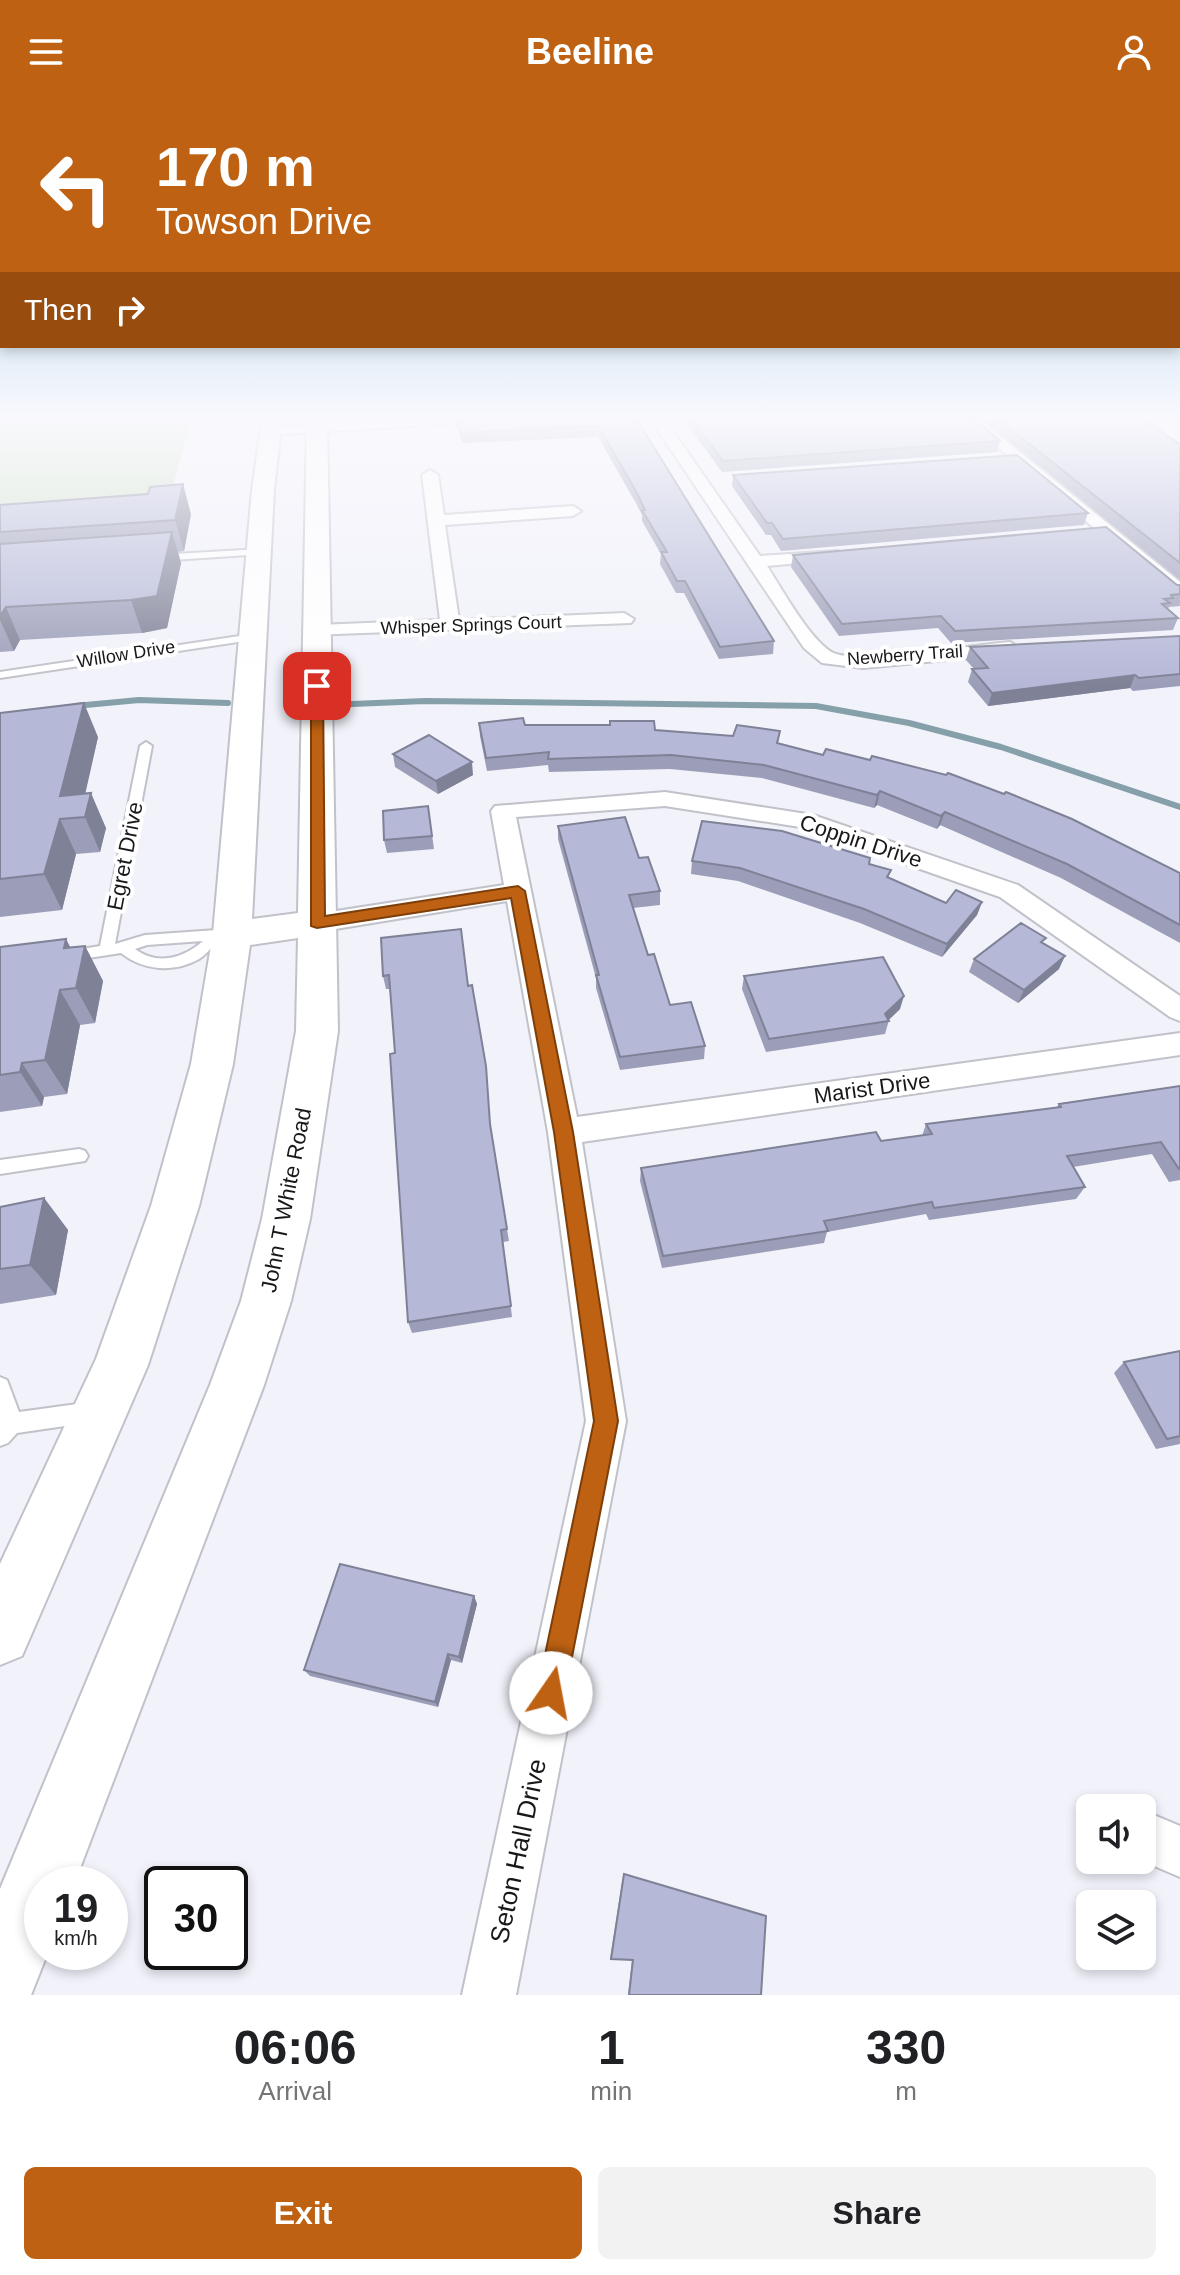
<!DOCTYPE html>
<style>
:root{--surface:#fff;--page:#f2f2f2;--text:#202124;--muted:#757577;--accent:#be6112}
body{margin:0;font-family:Arial,sans-serif;background:var(--page);color:var(--text);height:100vh;display:flex;flex-direction:column;font-size:30px;white-space:nowrap}
*{box-sizing:border-box;margin:0}
p{font-size:26px;color:var(--muted)}
.icon{flex:none;width:44px;height:44px;fill:none;stroke:currentColor;stroke-width:2;stroke-linecap:round;stroke-linejoin:round}
.map{position:relative;height:1891px;overflow:hidden}
.drawer{display:flex;flex-direction:column;background:var(--surface);flex:1}
.drawer>*{flex:none}
.guide{position:absolute;left:0px;top:0px;width:1180px;height:244px;box-shadow:0 4px 12px #0003;background:#be6112;color:#fff;overflow:hidden}
.controls{position:absolute;left:1076px;top:1690px;display:grid;gap:16px}
.controls a{display:grid;place-items:center;width:80px;height:80px;border-radius:12px;background:var(--surface);box-shadow:0 4px 12px #0003;font-size:40px}
.speed{position:absolute;left:24px;top:1762px;display:flex;gap:16px;font-size:40px;font-weight:700;text-align:center}
.speed>*{display:grid;place-content:center;width:104px;height:104px;border-radius:50%;background:var(--surface);box-shadow:0 4px 12px #0003;line-height:1}
.speed small{font-size:20px;font-weight:400}
.speed .limit{border:4px solid #111;border-radius:12px;background:#fff;color:#111}
.pin{position:absolute;display:grid;place-items:center;width:68px;height:68px;color:#fff;margin:-34px;border-radius:16px;box-shadow:0 4px 12px #0006}
.me{position:absolute;width:88px;margin:-44px;rotate:12deg;stroke-linejoin:round;filter:drop-shadow(0 0 6px #0008)}
.turn{display:flex;align-items:center;gap:28px;height:168px;padding:0 24px;font-size:36px}
.turn .icon{width:104px;height:104px;stroke-width:2.5}
.turn b{display:block;font-size:56px;line-height:68px}
.then{display:flex;align-items:center;height:76px;padding:0 24px;background:#0003;gap:16px;font-size:30px}
.eta{display:flex;justify-content:space-evenly;align-items:center;height:136px;text-align:center}
.eta b{font-size:48px;font-weight:800;line-height:56px}
.primary-button{display:flex;gap:16px;margin-top:auto;padding:16px 24px}
.primary-button a{flex:1;height:92px;border-radius:12px;background:var(--accent);color:#fff;font-size:32px;font-weight:800;line-height:92px;text-align:center}
.primary-button a+a{background:var(--page);color:var(--text)}
header{display:flex;justify-content:space-between;align-items:center;height:104px;padding:0 24px;background:var(--accent);color:#fff;font-size:36px;font-weight:800}
.map>svg:first-child{display:block}
.green{fill:#cedfc5}
.lines{fill:none;stroke-linecap:round;stroke-linejoin:round}
.stream{stroke:#85a0a9;stroke-width:6}
.service-casing{stroke:#c1c2c9;stroke-width:4}
.minor-casing{stroke:#c1c2c9;stroke-width:4}
.secondary-casing{stroke:#c1c2c9;stroke-width:4}
.service{fill:#fff;fill-rule:evenodd}
.minor{fill:#fff;fill-rule:evenodd}
.secondary{fill:#fff;fill-rule:evenodd}
.wall{fill:#9c9eb9}
.shaded-wall{fill:#7f8196}
.building{fill:#b5b8d7;stroke:#7f8196;stroke-width:2}
.route{fill:#be6112;stroke:#7c3f0c;stroke-width:2}
.labels{text-anchor:middle;dominant-baseline:central;stroke-width:8;stroke-linejoin:round;paint-order:stroke}
.far-street-label{font-size:18px;fill:#17181a;stroke:#fff}
.street-label{font-size:22px;fill:#17181a;stroke:#fff}
.near-street-label{font-size:26px;fill:#17181a;stroke:#fff}
</style>
<header><svg class="icon" aria-label="menu" viewBox="0 0 24 24"><path d="M4 6h16M4 12h16M4 18h16"/></svg>Beeline<svg class="icon" aria-label="person" viewBox="0 0 24 24"><circle cx="12" cy="8" r="4"/><path d="M4 21q1-7 8-7t8 7"/></svg></header>
<div class="map">
<svg width="1180" height="1891" viewBox="0 0 1180 1891">
<rect width="100%" height="100%" fill="#f1f2fa"/>
<path class="green" d="M0,316H191L167,405L0,416Z"/>
<g class="lines">
<path class="stream" d="M328,601L425,597L816,602L909,619L1001,643L1180,703
M75,602L139,596L228,599"/>
<g class="service-casing">
<path id="service" d="M261,445L264,446V450L157,457L152,454L157,451Z
M253,530L257,531V535L0,574V568Z
M146,638L152,642L115,840L145,831L231,825L238,830L236,833C230,835 222,834 218,838C211,843 207,850 199,855C174,869 144,867 121,849L69,857L64,856L62,852L64,848L100,842L140,642ZM203,837C184,854 158,862 135,845L147,841Z
M79,1045L85,1047L88,1052L85,1057L0,1070V1056Z
M0,1273L7,1276L19,1308L92,1298L99,1301L102,1308L99,1315L92,1318L17,1329L8,1339L0,1342Z"/>
</g>
<g class="minor-casing">
<path id="minor" d="M382,316H453L446,320L272,331L265,327L272,323Z
M651,316H665L760,452L838,447L841,451L832,456L767,462C781,483 813,542 836,550C864,559 974,541 1010,538L1020,544L1010,550L863,564L822,559L804,544Z
M965,316H980L1180,478V492L1174,491Z
M430,366L438,371L444,411L573,402L581,407L573,412L445,421L459,516L624,509L634,515L631,519L310,531L307,527L317,521L440,516L422,371Z
M665,688L813,711L1018,781L1180,892V917L1170,913L1000,793L800,723L665,702L516,713L577,1013L1180,929V951L582,1038L626,1317L516,1891H462L586,1317L548,1028L507,797L317,828L308,825L304,819L308,813L317,810L504,781L491,707L495,702Z
M1142,1706L1180,1722V1773L1140,1756Z"/>
</g>
<g class="secondary-casing">
<path id="secondary" d="M262,316H282L274,386L252,815L298,809L307,316H327L338,927L310,1115L291,1197L264,1281L74,1780H42V1848H48L31,1891H0V1785L210,1281L241,1197L262,1115L296,927L298,834L250,841L233,960L199,1102L148,1261L22,1552L0,1561V1460L96,1255L151,1102L191,960L213,830L252,386Z"/>
</g>
<use href="#service" class="service"/>
<use href="#minor" class="minor"/>
<use href="#secondary" class="secondary"/>
</g>
<path class="wall" d="M455,316H637L774,537L773,550L719,555L684,489H676L660,460L661,450L642,417V411L637,401L598,333L462,339Z
M684,316H976L1000,337L997,348L722,368Z
M983,316H1144L1180,340V476Z
M733,371L1088,409L1084,421L781,447L771,431H766L732,382Z
M0,401L191,410L184,447L178,448L181,459L167,524L142,529L20,536L14,547L0,548Z
M793,451L1177,481L1180,490V502L1169,503L1168,505L1178,514L1173,526L951,539L938,524L839,532L791,463Z
M1180,532V582L1133,587L1130,584L988,602L968,578L972,565H974L966,556L970,543Z
M0,609L98,633L85,689L106,724L100,748L76,750L62,806L0,813Z
M479,619L655,626L733,632L780,627L778,640L1180,769V839L1061,774L940,721L937,725L877,701L874,704L762,674L670,665L549,668L548,661L487,667L480,632Z
M393,650L473,671L438,690L395,663Z
M428,702L434,745L387,749L384,736Z
M558,722L639,754L660,787V801L633,804L648,851L670,901L705,942L704,955L620,966L596,884V874L558,735Z
M692,757L869,760L891,766L888,774L946,799L982,798L977,811L942,853L860,819L738,777L691,770Z
M381,834L468,882L507,1125L509,1137L503,1138L512,1213L412,1229L408,1218L395,949L390,885H386L383,872Z
M66,835L70,844L85,842L103,877L95,919L80,921L67,990L44,993L42,1002L0,1008V843Z
M1044,839L1059,865L1018,899L969,868L974,855Z
M744,872L900,905L889,916L885,930L766,948L742,885Z
M1180,982V1076L1169,1078L1152,1050L1073,1063L1085,1083L1076,1095L929,1116L926,1110L827,1128L824,1139L662,1164L640,1077L641,1064L922,1032L926,1020L1056,1004L1059,1000Z
M44,1094L68,1126L56,1191L0,1200V1103Z
M1180,1247V1340L1156,1345L1114,1269L1124,1258Z
M474,1492L477,1500L462,1559L451,1556L438,1603L310,1572L304,1566Z
M623,1772L761,1891H628L632,1856L610,1855Z"/>
<path class="shaded-wall" d="M183,380L191,410L184,447L175,416Z
M172,428L181,459L167,524L142,529L131,496Z
M6,503L20,536L14,547L0,516V512Z
M1135,571L1130,584L988,602L992,589Z
M84,599L98,633L80,713L60,692Z
M472,658L473,671L438,690L436,677Z
M880,687L877,701L874,704L877,691Z
M91,689L106,724L100,748L85,713Z
M945,708L940,721L937,725L941,712Z
M60,715L76,750L62,806L44,770Z
M982,798L977,811L942,853L947,840Z
M66,835L81,864L85,842L103,877L95,919L76,884L64,844Z
M1065,852L1059,865L1018,899L1024,886Z
M60,886L80,921L67,990L45,956Z
M904,892L900,905L887,917L885,910Z
M22,959L44,993L42,1002L20,968Z
M44,1094L68,1126L56,1191L30,1161Z
M474,1492L477,1500L462,1559L459,1553Z
M448,1550L451,1556L438,1603L435,1598Z"/>
<path class="building" d="M457,316H637L774,537L720,543L685,477H677L661,448H667L642,406H645L637,389L598,322L461,329Z
M693,316H976L1000,337L723,357Z
M999,316H1143L1180,340V459Z
M1017,351L1088,409L783,435L772,419H767L733,371Z
M183,380L175,416L0,428V401L148,390L150,383Z
M1106,423L1177,481H1180V490L1171,491L1173,494L1164,495L1170,499L1162,500L1178,514L955,527L941,512L842,520L793,451Z
M172,428L157,492L131,496L6,503L0,512V440Z
M1180,532V570L1139,574L1135,571L992,589L972,565L988,564L970,543Z
M84,599L60,692L91,689L85,713L60,715L44,770L0,775V609Z
M523,614L525,621H610V617H654L655,626L733,632L737,621L780,627L777,639L823,651L826,645L870,656L872,652L946,671L948,669L1004,690L1006,688L1072,715L1180,769V821L1067,760L945,708L941,712L880,687L877,691L764,661L671,651L548,655L549,648L486,654L479,619Z
M429,631L472,658L436,677L393,650Z
M428,702L432,732L384,736L383,707Z
M625,713L639,754L648,753L660,787L629,791L648,851L654,850L670,901L691,898L705,942L620,953L596,871H599L558,722Z
M702,717L782,727L870,754L869,760L891,766L887,773L946,799L956,786L982,798L947,840L864,805L740,764L692,757Z
M1021,819L1046,834L1041,838L1065,852L1024,886L974,855Z
M461,825L468,882L472,881L486,962L490,1020L507,1125L501,1126L511,1202L408,1218L390,950L395,949L389,871L383,872L381,834Z
M66,835L64,844L85,842L76,884L60,886L45,956L22,959L20,968L0,971V843Z
M883,853L904,892L885,910L889,917L769,935L744,872Z
M1180,982V1065H1179L1161,1038L1067,1052L1085,1083L934,1104L932,1098L824,1117L828,1127L663,1152L641,1064L876,1028L881,1037L932,1030L926,1020L1061,1003L1059,1000Z
M44,1094L30,1161L0,1165V1103Z
M1180,1247V1332L1167,1335L1124,1258Z
M340,1460L474,1492L459,1553L448,1550L435,1598L304,1566Z
M624,1770L766,1812L761,1891H629L633,1856L611,1855Z"/>
<linearGradient id="sky" x2="0" y2="1"><stop stop-color="#93c4e7"/><stop offset="0.54" stop-color="#f9f9fd"/><stop offset="1" stop-color="#f9f9fd" stop-opacity="0"/></linearGradient>
<rect width="1180" height="581" fill="url(#sky)"/>
<path class="route" d="M317,578L323,582L325,812L518,782L525,787L573,1028L618,1317L565,1589L561,1599L551,1603L541,1599L537,1589L594,1317L554,1028L511,794L317,824L311,822V582Z"/>
<g class="labels">
<g class="far-street-label">
<text transform="translate(471 521) rotate(-2)">Whisper Springs Court</text>
<text transform="translate(126 550) rotate(-9)">Willow Drive</text>
<text transform="translate(905 551) rotate(-4)">Newberry Trail</text>
</g>
<g class="street-label">
<text transform="translate(861 737) rotate(18)">Coppin Drive</text>
<text transform="translate(125 752) rotate(-79)">Egret Drive</text>
<text transform="translate(872 984) rotate(-8)">Marist Drive</text>
<text transform="translate(286 1096) rotate(-79)">John T White Road</text>
</g>
<g class="near-street-label">
<text transform="translate(518 1747) rotate(-78)">Seton Hall Drive</text>
</g>
</g>
</svg>
<div class="controls">
<a><svg class="icon" aria-label="sound" viewBox="0 0 24 24"><path d="M4 9h4l5-4v14l-5-4H4zM17 9q2 3 0 6"/></svg></a>
<a><svg class="icon" aria-label="layers" viewBox="0 0 24 24"><path d="M12 4l9 5-9 5-9-5zM3 14l9 5 9-5"/></svg></a>
</div>
<div class="speed"><div>19<small>km/h</small></div><div class="limit">30</div></div>
<div class="pin" style="left:317px;top:582px;background:#d93025"><svg class="icon" aria-label="arrive" viewBox="0 0 24 24"><path d="M6 21V4h12l-3 4 3 4H6"/></svg></div>
<svg class="me" style="left:551px;top:1589px" viewBox="-20 -20 40 40"><circle r="19" fill="#fff"/><path d="M0-13L10 11 0 6-10 11z" fill="#be6112"/></svg>
<div class="guide">
<div class="turn"><svg class="icon" aria-label="left" viewBox="0 0 24 24"><path d="M17 20v-9H6M10 6l-5 5 5 5"/></svg><div><b>170 m</b>Towson Drive</div></div>
<div class="then">Then<svg class="icon" aria-label="right" viewBox="0 0 24 24"><path d="M7 20v-9h11M14 6l5 5-5 5"/></svg></div>
</div>
</div>
<section class="drawer">
<div class="eta">
<div><b>06:06</b><p>Arrival</p></div>
<div><b>1</b><p>min</p></div>
<div><b>330</b><p>m</p></div>
</div>
<div class="primary-button"><a>Exit</a><a>Share</a></div>
</section>
